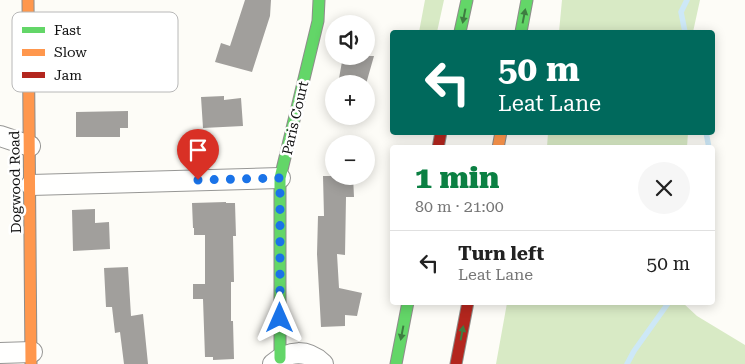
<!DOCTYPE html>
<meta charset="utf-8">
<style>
:root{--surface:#fff;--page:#f6f6f6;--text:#222;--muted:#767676;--line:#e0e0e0;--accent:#0b8043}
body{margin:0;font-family:"Roboto Serif",serif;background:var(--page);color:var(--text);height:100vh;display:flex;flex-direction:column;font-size:19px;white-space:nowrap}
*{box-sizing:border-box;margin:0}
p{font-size:16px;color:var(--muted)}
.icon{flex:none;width:28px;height:28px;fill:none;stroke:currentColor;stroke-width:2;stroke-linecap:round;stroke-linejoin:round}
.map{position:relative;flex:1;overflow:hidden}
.sheet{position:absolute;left:390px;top:145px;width:325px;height:160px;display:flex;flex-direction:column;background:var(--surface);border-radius:5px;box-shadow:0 2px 12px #0003}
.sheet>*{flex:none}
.guide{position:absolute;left:390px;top:30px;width:325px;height:105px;border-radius:5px;box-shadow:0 2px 12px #0003;background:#00695c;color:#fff;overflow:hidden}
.controls{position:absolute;left:325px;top:15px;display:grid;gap:10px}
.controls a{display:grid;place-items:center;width:50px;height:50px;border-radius:50%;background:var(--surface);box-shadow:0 2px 12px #0003;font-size:25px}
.pin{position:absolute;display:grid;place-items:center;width:42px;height:42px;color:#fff;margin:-51px -21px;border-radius:50% 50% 50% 0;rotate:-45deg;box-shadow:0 0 5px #0007}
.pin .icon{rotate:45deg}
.me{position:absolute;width:55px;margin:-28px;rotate:0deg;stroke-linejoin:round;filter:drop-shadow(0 0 4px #0008)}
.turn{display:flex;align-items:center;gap:18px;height:105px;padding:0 25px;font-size:22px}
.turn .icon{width:65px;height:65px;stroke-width:2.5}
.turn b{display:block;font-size:35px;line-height:42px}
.round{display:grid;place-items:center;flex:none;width:52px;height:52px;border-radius:26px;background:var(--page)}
.head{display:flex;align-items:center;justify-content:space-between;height:85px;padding:0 25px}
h1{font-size:30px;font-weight:800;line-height:38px;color:var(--accent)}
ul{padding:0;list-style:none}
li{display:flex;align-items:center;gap:15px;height:65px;padding:0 25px;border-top:1px solid var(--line)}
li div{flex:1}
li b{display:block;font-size:19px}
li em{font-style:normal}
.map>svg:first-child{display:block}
.forest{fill:#d8eac5}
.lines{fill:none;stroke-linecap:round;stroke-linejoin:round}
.stream{stroke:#cde8f7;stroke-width:5.5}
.building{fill:#a19f9c}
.street-casing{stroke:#979795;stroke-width:22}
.fast-casing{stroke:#8e8d8b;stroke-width:13}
.slow-casing{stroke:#8e8d8b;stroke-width:13}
.jam-casing{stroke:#8e8d8b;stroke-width:13}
.street{stroke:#fffffe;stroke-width:20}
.fast{stroke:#63d668;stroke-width:11}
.slow{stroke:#ff974d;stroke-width:11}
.jam{stroke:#b3261e;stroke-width:11}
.oneway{fill:#3e7d41}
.route{stroke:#1a73e8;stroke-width:9;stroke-dasharray:0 16.2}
.labels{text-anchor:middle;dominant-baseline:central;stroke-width:5;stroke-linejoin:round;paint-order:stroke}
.street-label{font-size:14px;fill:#111;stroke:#fff}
.key{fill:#fff;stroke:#b8b8b8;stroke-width:1}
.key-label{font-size:14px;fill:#111}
</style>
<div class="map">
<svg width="745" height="364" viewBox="0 0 745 364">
<rect width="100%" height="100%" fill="#fdfcf7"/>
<path class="forest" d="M425,0H444L437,32H419Z
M562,0H700L693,32H559Z
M548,133H688L687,147H547Z
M507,303H683L697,316L745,345V364H496Z"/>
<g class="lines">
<path class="stream" d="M685,32L681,12L687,0
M706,132L709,148
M627,364L634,351L669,302"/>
</g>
<path class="building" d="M245,0H271L270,16L252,72L215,62L221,43L230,46Z
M343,56H374L366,84H338Z
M224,96V100L241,98L243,126L203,128L201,97Z
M128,111V128H120V137H76V112Z
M323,176H353L354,197H346L345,255L337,254L339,288L362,293L357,316L345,315V326L321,327L317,254L318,216H324Z
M226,202V203H235L236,236H233L234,282H231V321H233L234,359L213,360V357H205L203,299H193V284H205V235H194V228H193L192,203Z
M95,209V223L109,222L110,249L73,251L72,210Z
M128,267L131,316L143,314L148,364H124L120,332L115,333L112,307H106L104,268Z"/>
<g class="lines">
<g class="street-casing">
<path id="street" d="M0,136L30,146
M31,185L280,178
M0,353L32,352
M273,364C289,350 307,349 323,364"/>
</g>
<g class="fast-casing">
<path id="fast" d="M460,32L467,0
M521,32L527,0
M280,358V178L318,21L319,0
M396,364L408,302"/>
</g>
<g class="slow-casing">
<path id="slow" d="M28,0L31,364
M498,148L501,132"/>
</g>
<g class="jam-casing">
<path id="jam" d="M438,148L441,132
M456,364L468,302"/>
</g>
<use href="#street" class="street"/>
<use href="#fast" class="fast"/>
<use href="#slow" class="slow"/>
<use href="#jam" class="jam"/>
</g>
<defs><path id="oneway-solid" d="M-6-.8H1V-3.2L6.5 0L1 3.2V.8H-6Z" transform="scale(1.25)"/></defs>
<g class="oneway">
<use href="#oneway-solid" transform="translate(464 16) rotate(101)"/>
<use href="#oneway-solid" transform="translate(524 16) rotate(-79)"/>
<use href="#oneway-solid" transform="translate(402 333) rotate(101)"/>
<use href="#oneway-solid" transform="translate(462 333) rotate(-79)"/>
</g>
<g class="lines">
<path class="route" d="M198,180L280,178V318"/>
</g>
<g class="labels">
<g class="street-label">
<text transform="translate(295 118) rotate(-77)">Paris Court</text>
<text transform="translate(15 182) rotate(-91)">Dogwood Road</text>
</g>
</g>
<rect x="12" y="12" width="166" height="80" rx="8" class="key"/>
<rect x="22" y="27" width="23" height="6" fill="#63d668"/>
<rect x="22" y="49" width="23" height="7" fill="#ff974d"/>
<rect x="22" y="72" width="23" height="6" fill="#b3261e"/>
<g class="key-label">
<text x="54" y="35">Fast</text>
<text x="54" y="57">Slow</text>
<text x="54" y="80">Jam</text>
</g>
</svg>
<div class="controls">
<a><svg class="icon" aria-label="sound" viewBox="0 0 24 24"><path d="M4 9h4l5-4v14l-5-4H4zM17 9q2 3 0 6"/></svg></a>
<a>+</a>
<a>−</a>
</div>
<div class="pin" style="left:198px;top:180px;background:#d93025"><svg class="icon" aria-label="arrive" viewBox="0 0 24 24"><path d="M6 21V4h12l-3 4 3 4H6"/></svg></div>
<svg class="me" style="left:280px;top:318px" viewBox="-20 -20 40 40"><path d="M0-17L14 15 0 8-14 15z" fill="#1a73e8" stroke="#fff" stroke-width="4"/></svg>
<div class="guide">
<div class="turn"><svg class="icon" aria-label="left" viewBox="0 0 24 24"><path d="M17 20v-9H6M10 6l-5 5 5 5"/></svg><div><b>50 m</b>Leat Lane</div></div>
</div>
<section class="sheet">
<div class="head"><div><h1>1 min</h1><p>80 m · 21:00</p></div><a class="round"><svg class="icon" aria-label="close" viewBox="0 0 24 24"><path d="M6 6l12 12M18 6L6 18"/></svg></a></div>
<ul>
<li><svg class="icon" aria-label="left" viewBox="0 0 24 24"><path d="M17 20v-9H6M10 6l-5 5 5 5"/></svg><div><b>Turn left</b><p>Leat Lane</p></div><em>50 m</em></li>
</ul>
</section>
</div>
